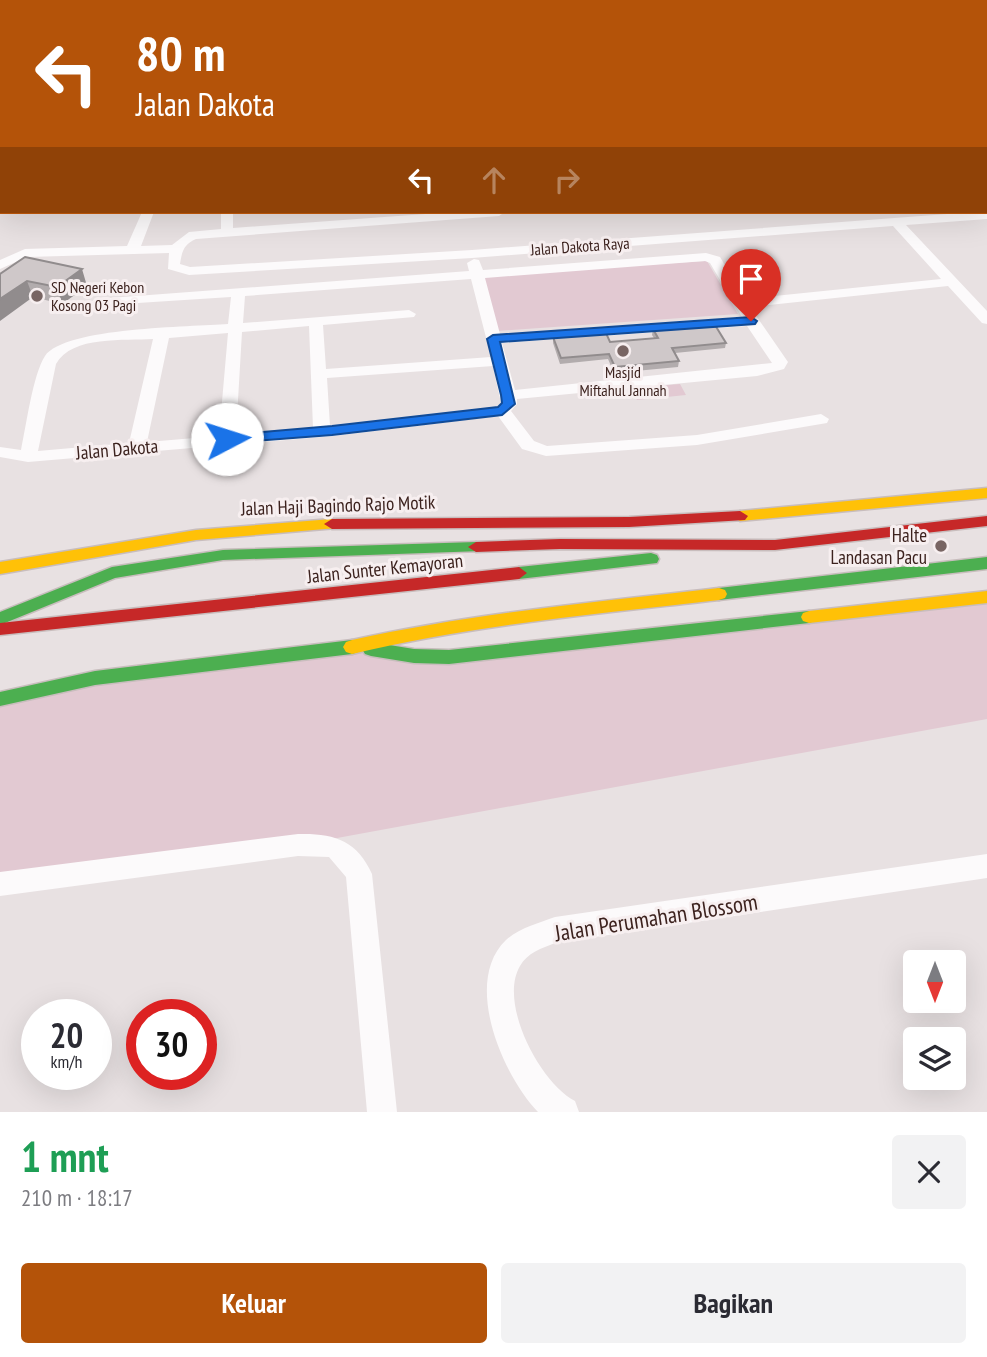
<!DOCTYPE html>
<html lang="id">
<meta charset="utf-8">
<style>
:root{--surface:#fff;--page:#f2f2f3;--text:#2b2b33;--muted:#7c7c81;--accent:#b45309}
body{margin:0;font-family:"PT Sans Narrow",sans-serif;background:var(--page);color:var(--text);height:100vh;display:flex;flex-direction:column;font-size:26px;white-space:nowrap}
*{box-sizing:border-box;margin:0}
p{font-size:23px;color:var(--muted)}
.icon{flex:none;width:38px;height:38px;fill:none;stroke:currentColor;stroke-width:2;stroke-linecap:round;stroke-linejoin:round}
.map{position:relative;height:1112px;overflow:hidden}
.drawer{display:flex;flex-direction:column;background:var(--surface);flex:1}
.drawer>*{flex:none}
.guide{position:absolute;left:0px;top:0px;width:987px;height:214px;box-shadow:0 7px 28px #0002;background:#b45309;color:#fff;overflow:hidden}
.needle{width:46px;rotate:180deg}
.tools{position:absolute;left:903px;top:950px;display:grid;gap:14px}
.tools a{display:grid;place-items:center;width:63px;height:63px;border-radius:7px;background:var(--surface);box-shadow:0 7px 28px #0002;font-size:35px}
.speed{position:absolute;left:21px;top:999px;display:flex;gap:14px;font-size:35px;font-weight:700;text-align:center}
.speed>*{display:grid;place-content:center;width:91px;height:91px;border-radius:50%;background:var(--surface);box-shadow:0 7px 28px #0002;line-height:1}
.speed small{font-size:18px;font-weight:400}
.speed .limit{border:10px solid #d22;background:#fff;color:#111}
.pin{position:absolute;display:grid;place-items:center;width:60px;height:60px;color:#fff;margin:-72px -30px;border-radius:50% 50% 50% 0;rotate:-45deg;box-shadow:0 0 7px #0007}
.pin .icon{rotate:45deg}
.me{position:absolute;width:77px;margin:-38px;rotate:85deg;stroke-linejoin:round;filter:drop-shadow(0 0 5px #0008)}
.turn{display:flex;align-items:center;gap:24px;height:147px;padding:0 21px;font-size:32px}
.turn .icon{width:91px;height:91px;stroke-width:2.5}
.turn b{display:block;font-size:49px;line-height:60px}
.lanes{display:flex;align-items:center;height:66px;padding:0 21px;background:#0003;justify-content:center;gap:35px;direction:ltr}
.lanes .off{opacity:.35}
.round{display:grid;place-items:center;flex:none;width:74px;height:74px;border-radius:7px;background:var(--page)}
.overview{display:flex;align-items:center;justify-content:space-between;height:119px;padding:0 21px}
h1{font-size:42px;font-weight:800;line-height:52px;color:#1e9e55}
.cta{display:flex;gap:14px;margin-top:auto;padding:14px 21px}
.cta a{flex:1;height:80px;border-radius:7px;background:var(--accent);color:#fff;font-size:28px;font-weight:800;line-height:80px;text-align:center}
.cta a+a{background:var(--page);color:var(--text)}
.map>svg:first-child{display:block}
.green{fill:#e2c9d2}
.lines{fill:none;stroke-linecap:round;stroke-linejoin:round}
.fast-casing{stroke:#c8bdbd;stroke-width:3}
.slow-casing{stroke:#c8bdbd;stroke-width:3}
.jam-casing{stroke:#c8bdbd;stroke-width:3}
.street{fill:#fcfafb;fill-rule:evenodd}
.fast{fill:#4caf50;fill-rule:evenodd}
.slow{fill:#ffc107;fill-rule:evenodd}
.jam{fill:#c62828;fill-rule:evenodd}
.wall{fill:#b2acad}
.shaded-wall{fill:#918c8d}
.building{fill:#cfc8c9;stroke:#918c8d;stroke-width:2}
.route{fill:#1a73e8;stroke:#114b97;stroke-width:2}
.poi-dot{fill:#786563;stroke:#f7eff0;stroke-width:2.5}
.labels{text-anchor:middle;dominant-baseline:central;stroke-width:6;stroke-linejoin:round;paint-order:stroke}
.far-street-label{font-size:16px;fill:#3c221e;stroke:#f7eff0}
.far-poi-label{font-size:16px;fill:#3c221e;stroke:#f7eff0;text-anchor:start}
.street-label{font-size:19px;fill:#3c221e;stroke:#f7eff0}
.poi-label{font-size:19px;fill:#3c221e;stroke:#f7eff0;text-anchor:end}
.near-street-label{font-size:23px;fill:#3c221e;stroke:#f7eff0}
</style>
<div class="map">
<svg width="987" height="1112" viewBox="0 0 987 1112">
<rect width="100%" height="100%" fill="#e8e1e2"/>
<path class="green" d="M707,261L738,314L497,331L483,275Z
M680,384L686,395L637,400L631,388Z
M987,597V719L299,845L0,886V700L358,646L449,657Z"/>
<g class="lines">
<g class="fast-casing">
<path id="fast" d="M985,185L987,186V193L985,192Z
M476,542L484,547L482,551L223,560L115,578L0,625V612L112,567L223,550Z
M651,553L657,555L659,559L657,563L519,579L511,573L519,567Z
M987,557V569L719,600L713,598L711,594L713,590L719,588Z
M809,611L815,613L817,617L815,621L809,623L449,664L414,663L371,656L365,654L362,649L365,644L371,642L414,649L449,650Z
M352,640L358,642L361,647L358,652L352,654L95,685L0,706V692L95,671Z"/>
</g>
<g class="slow-casing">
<path id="slow" d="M987,488V498L740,521L732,516L740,511Z
M332,519L337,520L340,524L337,528L196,540L0,574V562L196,530Z
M719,588L725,590L727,594L725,598L719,600C596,614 473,625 352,654L346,652L343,647L346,642L352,640C473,613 596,602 719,588Z
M987,591V603L809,623L803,621L801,617L803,613L809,611Z"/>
</g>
<g class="jam-casing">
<path id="jam" d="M0,41H2L0,46Z
M985,56H987V60H985Z
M740,511L748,516L745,520L629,527L332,529L324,524L332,519L629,517Z
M987,516V526L775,550L560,549L476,552L468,547L476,542L560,539L775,540Z
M519,567L527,573L519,579L0,635V623Z"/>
</g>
<path class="street" d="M92,0H110L112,2H93Z
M204,0H212L203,2Z
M336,0H348L350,2H337Z
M558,0H566V2H558Z
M662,0H671L661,2Z
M754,0H763L764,2H755Z
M922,0H931L933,2H923Z
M0,11L2,12V17H0Z
M985,32L987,33V40L985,39Z
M0,56H2V62H0Z
M0,90H2L0,97Z
M0,125H2L0,132Z
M0,168H2V175H0Z
M2,183V191L0,192V184Z
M987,211V219L906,225L987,311V324L982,323L948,286L750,307L788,362L784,369L757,376L517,399V404L511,411L534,441L547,446L697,435L821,414L829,419L827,423L697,445L546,456L522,449L498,416L333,436L28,462L0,457V447L21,450C26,427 33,374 45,356C65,327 191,327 228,324L231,297L91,306L89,303L96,299L469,271L467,263L474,259L479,260L483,270L706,253L720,257L745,299L941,279L893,226L472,258L189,275L168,269L169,253L27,257L0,269V260L25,249L127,246L142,212H154L141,246L172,245L189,232L221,229V212H233V228L453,212H505L499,216L196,239C184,244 182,251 180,264L190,267L472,250ZM705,261L710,263L742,317L500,334L485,278ZM471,279L491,357L326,369L323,325L414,317L416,314L409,310L243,323L245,296ZM309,326L313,428L236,434L242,332ZM747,326L772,363L515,390L502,343ZM228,333L219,436L147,442L169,338ZM153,339L129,443L38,451L56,364C72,335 125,341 153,339ZM493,366L501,403L497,407L330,426L327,378Z
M298,834C333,833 357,840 372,874L397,1112H367L346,877L329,857L298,856L0,896V872Z
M987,854V878L555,943C542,948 527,953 520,966C498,1003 540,1083 575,1101L579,1112H538C503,1076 462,982 506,940C519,928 539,923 555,917Z"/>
<use href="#fast" class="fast"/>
<use href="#slow" class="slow"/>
<use href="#jam" class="jam"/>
</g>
<path class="wall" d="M985,60L987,61V132L985,130Z
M0,274L87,286L62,304L33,297Z
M653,329L726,343L725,348L675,353L679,361L678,367L614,373L608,359L560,364L553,343V337L610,342L654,338L652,335Z"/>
<path class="shaded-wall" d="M82,269L87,286L62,304L57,287Z
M27,281L33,297L0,321V299Z"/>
<path class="building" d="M232,0H334L339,1L229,2Z
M985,60L987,61V81L985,80Z
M25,257L82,269L57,287L27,281L0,299V274Z
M715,325L726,343L672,348L679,361L615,367L609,354L561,358L553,337L606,333L610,342L658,338L653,329Z"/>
<path class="route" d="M751,317L757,321L755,324L500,342L515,404L502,415L332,435L227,443L220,439L227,435L332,426L498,407L502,403L501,395L487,339L493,335Z"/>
<g class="poi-dot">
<circle cx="37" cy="296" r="7"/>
<circle cx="623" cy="351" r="7"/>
<circle cx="941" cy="546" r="7"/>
</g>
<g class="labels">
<g class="far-street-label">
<text transform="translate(580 246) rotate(-4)">Jalan Dakota Raya</text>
</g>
<g class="far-poi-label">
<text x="51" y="287">SD Negeri Kebon<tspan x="51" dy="18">Kosong 03 Pagi</tspan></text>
<text x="623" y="372" text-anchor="middle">Masjid<tspan x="623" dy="18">Miftahul Jannah</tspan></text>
</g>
<g class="street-label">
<text transform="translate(117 449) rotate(-5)">Jalan Dakota</text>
<text transform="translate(338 505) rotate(-2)">Jalan Haji Bagindo Rajo Motik</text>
<text transform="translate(385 568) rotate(-6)">Jalan Sunter Kemayoran</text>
</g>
<g class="poi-label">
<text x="927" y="535">Halte<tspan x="927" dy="22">Landasan Pacu</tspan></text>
</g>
<g class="near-street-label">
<text transform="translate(656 917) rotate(-9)">Jalan Perumahan Blossom</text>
</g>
</g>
</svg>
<div class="tools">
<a><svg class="needle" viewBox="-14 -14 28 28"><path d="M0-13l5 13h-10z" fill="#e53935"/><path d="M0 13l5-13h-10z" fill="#7c7c81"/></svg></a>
<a><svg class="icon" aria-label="layers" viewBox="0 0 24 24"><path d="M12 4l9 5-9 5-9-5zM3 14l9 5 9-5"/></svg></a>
</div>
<div class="speed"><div>20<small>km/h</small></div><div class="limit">30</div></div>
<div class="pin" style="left:751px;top:321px;background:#d93025"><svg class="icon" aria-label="arrive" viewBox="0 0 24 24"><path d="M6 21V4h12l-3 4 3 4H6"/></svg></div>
<svg class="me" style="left:227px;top:439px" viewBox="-20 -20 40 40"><circle r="19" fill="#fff"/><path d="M0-13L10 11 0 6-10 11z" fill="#1a73e8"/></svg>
<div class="guide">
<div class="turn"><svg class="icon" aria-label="left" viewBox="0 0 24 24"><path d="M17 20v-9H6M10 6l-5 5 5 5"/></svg><div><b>80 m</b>Jalan Dakota</div></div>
<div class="lanes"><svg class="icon" aria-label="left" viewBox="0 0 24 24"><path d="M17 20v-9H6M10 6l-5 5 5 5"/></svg><svg class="icon off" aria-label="ahead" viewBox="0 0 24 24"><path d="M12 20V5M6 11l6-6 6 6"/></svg><svg class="icon off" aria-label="right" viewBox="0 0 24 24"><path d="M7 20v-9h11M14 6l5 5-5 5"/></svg></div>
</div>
</div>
<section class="drawer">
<div class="overview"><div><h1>1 mnt</h1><p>210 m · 18:17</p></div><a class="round"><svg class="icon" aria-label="close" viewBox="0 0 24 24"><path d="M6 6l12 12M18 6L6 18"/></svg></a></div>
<div class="cta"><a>Keluar</a><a>Bagikan</a></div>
</section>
